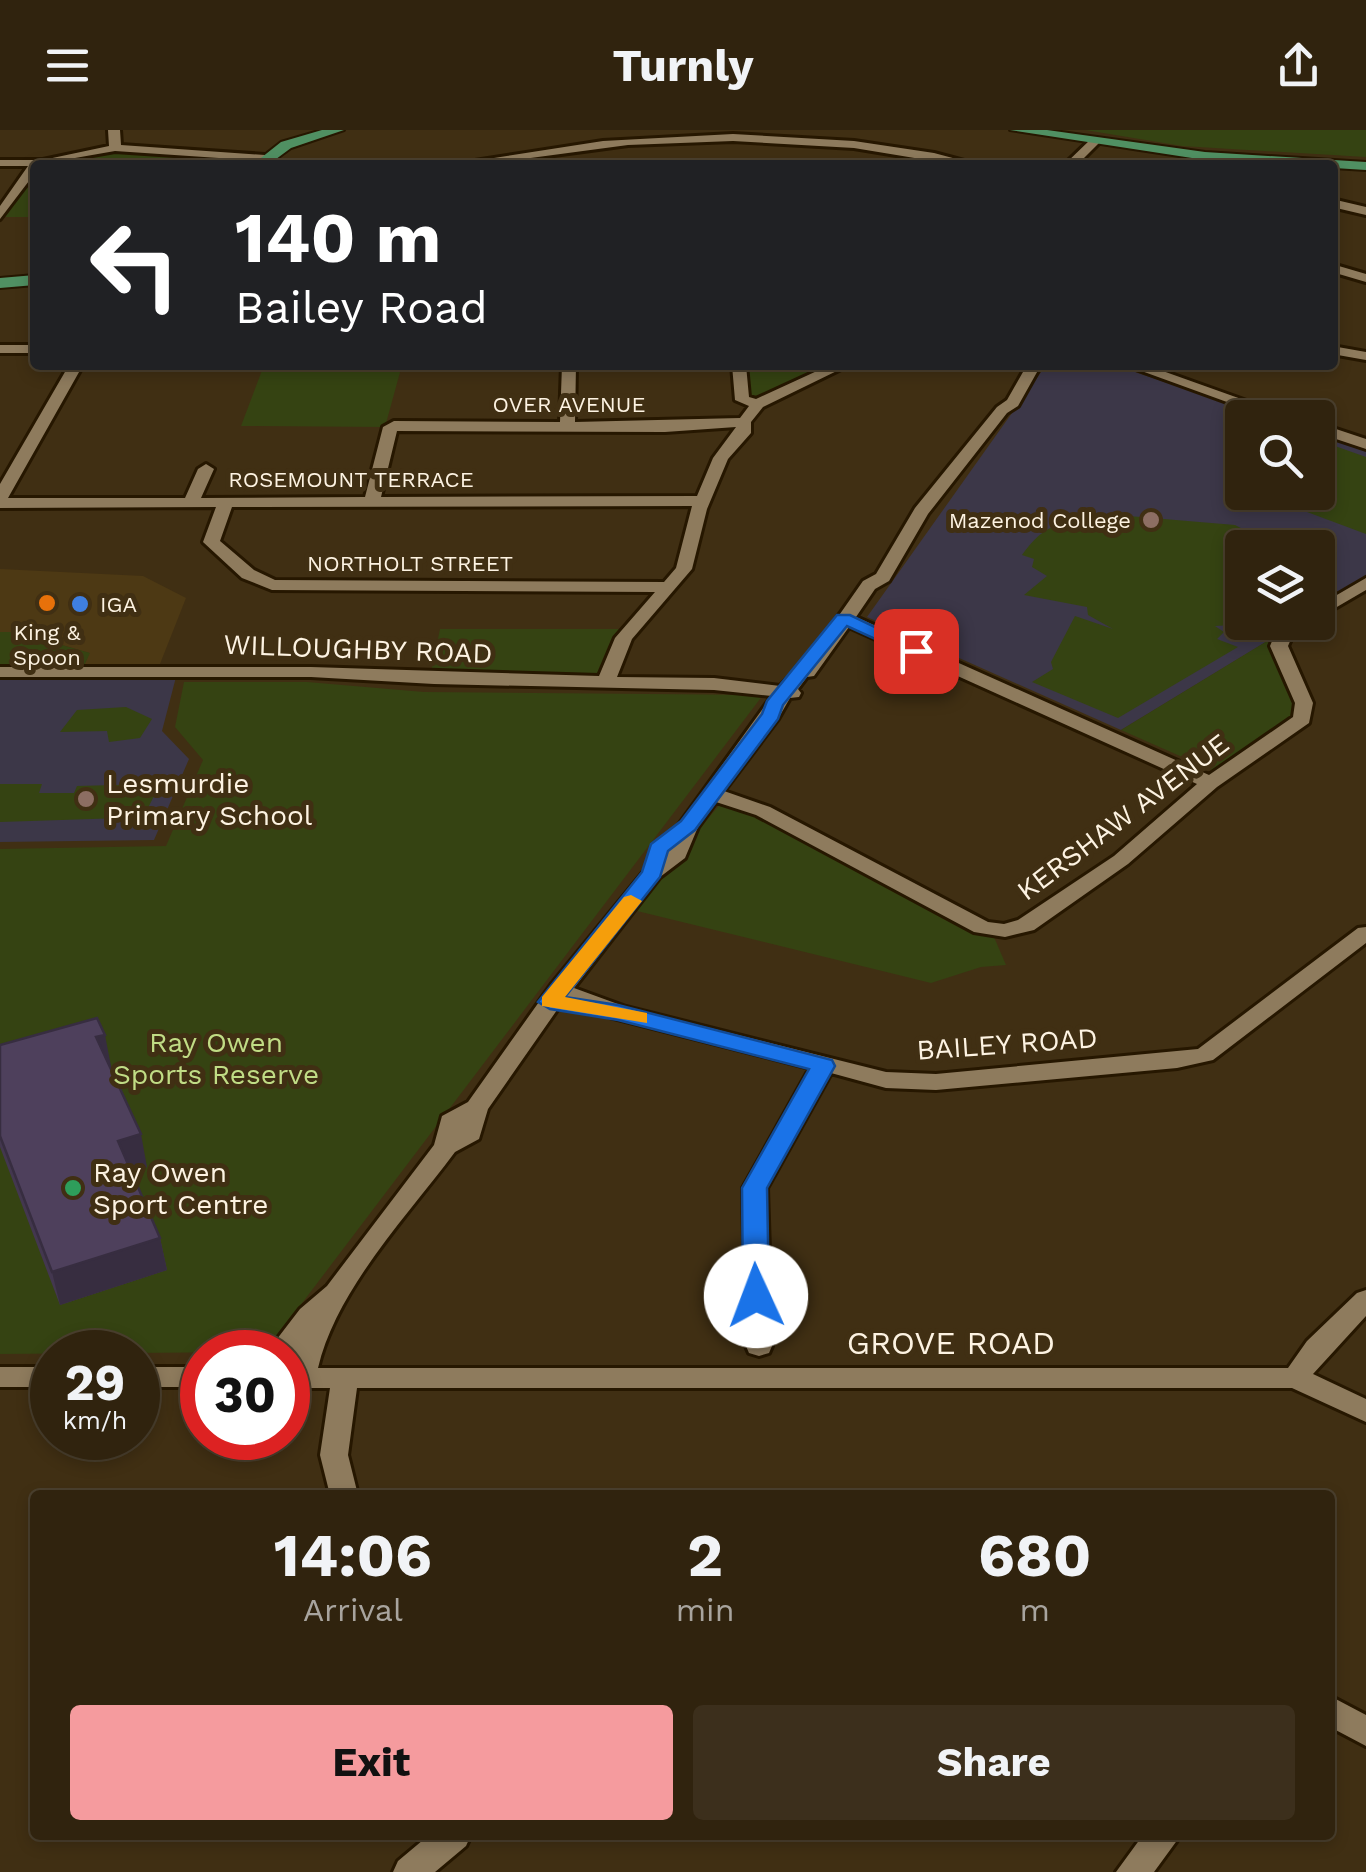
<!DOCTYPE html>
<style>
:root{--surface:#30230e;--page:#3c2f1c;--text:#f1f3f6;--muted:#a8a49e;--line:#4b402e;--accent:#f59b9e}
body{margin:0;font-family:"Work Sans",sans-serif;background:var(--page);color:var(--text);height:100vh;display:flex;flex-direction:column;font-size:38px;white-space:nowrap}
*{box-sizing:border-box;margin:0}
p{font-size:32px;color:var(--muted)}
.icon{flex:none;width:55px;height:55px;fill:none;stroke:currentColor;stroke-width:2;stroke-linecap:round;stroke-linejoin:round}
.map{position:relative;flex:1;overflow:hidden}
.drawer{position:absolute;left:30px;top:1360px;width:1305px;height:350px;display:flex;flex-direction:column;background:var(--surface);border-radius:10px;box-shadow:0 5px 15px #0003,0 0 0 2px var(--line)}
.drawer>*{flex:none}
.guide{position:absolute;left:30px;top:30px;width:1308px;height:210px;border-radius:10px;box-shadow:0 5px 15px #0003,0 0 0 2px var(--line);background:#202124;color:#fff;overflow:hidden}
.fabs{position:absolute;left:1225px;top:270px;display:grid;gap:20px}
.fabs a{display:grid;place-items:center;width:110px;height:110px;border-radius:10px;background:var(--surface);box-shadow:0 5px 15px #0003,0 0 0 2px var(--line);font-size:50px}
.speed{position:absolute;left:30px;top:1200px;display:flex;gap:20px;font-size:50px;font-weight:700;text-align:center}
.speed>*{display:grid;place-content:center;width:130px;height:130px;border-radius:50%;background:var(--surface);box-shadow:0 5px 15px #0003,0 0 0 2px var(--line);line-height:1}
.speed small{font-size:25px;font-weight:400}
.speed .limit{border:15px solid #d22;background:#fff;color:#111}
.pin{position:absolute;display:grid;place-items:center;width:85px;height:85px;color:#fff;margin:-42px;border-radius:20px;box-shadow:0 5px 15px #0006}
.me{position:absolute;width:110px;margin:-55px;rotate:358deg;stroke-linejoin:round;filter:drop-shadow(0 0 8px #0008)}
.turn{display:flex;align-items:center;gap:35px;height:210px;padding:0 40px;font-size:45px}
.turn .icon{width:130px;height:130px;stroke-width:2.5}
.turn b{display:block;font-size:70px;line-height:85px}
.eta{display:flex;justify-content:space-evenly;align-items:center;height:170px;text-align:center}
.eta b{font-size:60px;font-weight:700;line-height:70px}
.button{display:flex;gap:20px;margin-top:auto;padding:20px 40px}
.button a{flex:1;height:115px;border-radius:10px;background:var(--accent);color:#111;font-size:40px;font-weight:700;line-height:115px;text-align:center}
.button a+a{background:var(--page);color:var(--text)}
header{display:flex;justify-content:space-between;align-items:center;height:130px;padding:0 40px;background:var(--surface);font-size:45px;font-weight:700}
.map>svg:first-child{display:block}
.built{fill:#4d3914}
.education{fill:#3c3748}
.green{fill:#354312}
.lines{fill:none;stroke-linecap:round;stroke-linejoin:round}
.minor-casing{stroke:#261700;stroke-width:6}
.major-casing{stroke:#261700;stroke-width:4}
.minor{fill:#8e7b5d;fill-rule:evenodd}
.major{fill:#509062;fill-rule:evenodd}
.wall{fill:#43374f}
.shaded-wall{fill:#372d40}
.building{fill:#4e405c;stroke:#372d40;stroke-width:2.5}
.route{fill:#1a73e8;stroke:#114b97;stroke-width:2.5}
.slow{fill:#f59e0b}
.education-dot{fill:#8d6e63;stroke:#402f13;stroke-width:4}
.food-dot{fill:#e8710a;stroke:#402f13;stroke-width:4}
.shop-dot{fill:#3f7fe0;stroke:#402f13;stroke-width:4}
.leisure-dot{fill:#2e9e5b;stroke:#402f13;stroke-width:4}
.labels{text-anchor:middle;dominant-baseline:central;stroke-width:10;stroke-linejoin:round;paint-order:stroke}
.far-street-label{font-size:22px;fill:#fdf3e2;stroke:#402f13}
.far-poi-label{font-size:22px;fill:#fdf3e2;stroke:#402f13;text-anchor:end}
.street-label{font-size:28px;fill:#fdf3e2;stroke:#402f13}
.poi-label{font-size:28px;fill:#fdf3e2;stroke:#402f13;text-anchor:start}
.park-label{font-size:28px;fill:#c0dc85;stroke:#402f13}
.near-street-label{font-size:32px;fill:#fdf3e2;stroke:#402f13}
</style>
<header><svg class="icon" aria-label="menu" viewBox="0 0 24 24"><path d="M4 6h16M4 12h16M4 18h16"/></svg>Turnly<svg class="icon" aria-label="share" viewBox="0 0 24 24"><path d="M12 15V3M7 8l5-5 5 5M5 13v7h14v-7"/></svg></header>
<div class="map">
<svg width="1366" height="1742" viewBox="0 0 1366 1742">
<rect width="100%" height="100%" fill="#402f13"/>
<path class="built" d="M0,439L143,446L186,468L158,539L83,538L89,523L17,502H0Z"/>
<path class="education" d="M1046,235H1114L1269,287L1242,288V362H1318V304L1366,320V448L1318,479V418H1242V492L1297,493L1121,600L867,487Z
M176,547L162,601L189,629L154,710L0,712V548Z"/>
<path class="green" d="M1085,0H1366V27L1182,16Z
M115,18L223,25L206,35H35V87H0L36,33Z
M264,235H402L385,297L241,296Z
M746,235H826L758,270L749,268Z
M1332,315L1366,327V404L1307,382L1322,372L1294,363L1318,362V323Z
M1093,383L1235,395L1278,417L1242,418V492L1251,494L1215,496L1224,502L1217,509L1238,517L1118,588L1032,552L1053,539L1051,532L1075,486L1113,499L1088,485L1087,477L1024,465L1047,446L1032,437L1034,429L1022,425C1054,382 1059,405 1093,383Z
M440,499H619L611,512L609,544L431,543Z
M0,502H16L90,523L83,538H0Z
M1277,505L1305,582L1214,641L1121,600Z
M184,552H307L424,562L763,565L265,1222L0,1224V719L166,716L203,630L175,597Z
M126,577L152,589L140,608L109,612L107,601L60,602L77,580Z
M0,654H42L39,663H74L77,656L153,654L156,662L147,680L122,688L0,692Z
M721,673L732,674L953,792L994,807L1006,835L981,837L931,853L637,781L661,747L686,727L687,714Z"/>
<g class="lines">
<g class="minor-casing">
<path id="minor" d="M108,0H120L121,15L265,25L271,28L265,31L115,21L35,35V43L0,89V76L28,36H0V30H43L109,16Z
M733,4L854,11L934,23L979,35H957L854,18L733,11L628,15L479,35H449L603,11Z
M1091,9L1101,11L1077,35H1064Z
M1332,69L1366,77V85L1332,77Z
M1332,134L1366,144V152L1332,142Z
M0,215H35V223H0Z
M1332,216L1366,222V230L1332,224Z
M69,235H83L8,368H185L198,339L206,334L214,339L201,368L365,367L383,297L394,291L560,292L562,235H576L575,292L740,288L749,276L735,270L732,235H746L749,267L756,269L830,235H849L763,277L751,292V303L728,329L707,379L692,439L632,509L617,547L714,548L780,556L812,524L863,451L876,444L915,378L997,277L1007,270L1027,235H1041L1018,276L1007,283L928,384L889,451L875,459L856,487L1209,645L1293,587L1295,573L1270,516C1278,496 1290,492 1310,492L1291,509L1288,516L1313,573L1309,593L1217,657L1128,734L1034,800L1005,807L974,802L756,685L716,672L698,697L685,728L660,747L574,858L626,877L886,942L936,944L1198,919L1358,798L1366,797V813L1213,930L1177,938L936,960L886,958L831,943L767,1058L772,1216L769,1223L759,1226L749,1223L746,1216L743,1058L810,938L610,887L564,870L488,979L479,1009L455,1022C408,1085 336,1160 318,1238H1288L1307,1211L1357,1163L1366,1160V1186L1313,1244L1366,1269V1292L1292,1258H357L348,1325L358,1365H330L320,1325L330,1258H288V1238H291L294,1225L288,1230V1222H267L300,1179L327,1156L434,1015L442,986L468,972L551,855L646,739L669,721L678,696L772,566L714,560L434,554L311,547H0V537H311L599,546L615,508L655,462L272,460L242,448L203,412L216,377L0,378V354ZM736,297L713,328L697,366L381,367L397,301L665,302ZM692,376L676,438L664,452L275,450L254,440L220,411L232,377ZM849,497L1197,654L1114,726L1018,790L1004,794L988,792L770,677L724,661L778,589L790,568L799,567L801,563L798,559L807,547L814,546Z
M1125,235H1146L1294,288H1271Z
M1318,293L1366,309V319L1318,303Z
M1366,448V460L1318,488V476Z
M0,1237H52V1257H0Z
M138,1237H202V1257H138Z
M1330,1566L1366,1585V1616L1330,1597Z
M429,1705H471L466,1716L435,1742H393L398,1731Z
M1143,1705H1181L1154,1742H1116Z"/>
</g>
<g class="major-casing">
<path id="major" d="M322,0H344L291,18L268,35H252L281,12Z
M1010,0H1047L1205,22L1366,32V40L1205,30Z
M35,145V155L0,158V148Z"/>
</g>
<use href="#minor" class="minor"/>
<use href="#major" class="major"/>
</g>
<path class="wall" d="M0,915L111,936L110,937L147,1037L131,1042L160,1108L167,1140L60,1175L0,1017Z"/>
<path class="shaded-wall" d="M105,905L111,936L103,939L96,907Z
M141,1004L147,1037L124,1044L118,1011Z
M160,1108L167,1140L60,1175L52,1142Z"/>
<path class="building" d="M97,888L105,905L96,907L141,1004L118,1011L160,1108L52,1142L0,1006V915Z"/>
<path class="route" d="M837,485H850L925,521L910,525L847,496L783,575L778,589L695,700L668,721L660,747L565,867L618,875L832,930L835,936L767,1058L769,1166L756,1176L743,1166L742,1058L809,939L618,890L550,879L538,872L642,742L651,714L681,691L762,584L767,571Z"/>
<path class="slow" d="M631,765L642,771L565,867L647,883V893L542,876V867L624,767Z"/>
<g class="education-dot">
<circle cx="1151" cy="390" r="10"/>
<circle cx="86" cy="669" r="10"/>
</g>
<circle class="food-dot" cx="47" cy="473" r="10"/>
<circle class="shop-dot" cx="80" cy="474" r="10"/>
<circle class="leisure-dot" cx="73" cy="1058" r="10"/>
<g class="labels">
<g class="far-street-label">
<text x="569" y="274">OVER AVENUE</text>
<text x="351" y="349">ROSEMOUNT TERRACE</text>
<text x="410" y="433">NORTHOLT STREET</text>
</g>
<g class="far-poi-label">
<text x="1131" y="390">Mazenod College</text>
<text x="100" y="474" text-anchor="start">IGA</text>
<text x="47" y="502" text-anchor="middle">King &amp;<tspan x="47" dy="25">Spoon</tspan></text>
</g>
<g class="street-label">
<text transform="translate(358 519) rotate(2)">WILLOUGHBY ROAD</text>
<text transform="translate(1123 687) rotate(-37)">KERSHAW AVENUE</text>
<text transform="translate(1007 914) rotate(-4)">BAILEY ROAD</text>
</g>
<g class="poi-label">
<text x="106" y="653">Lesmurdie<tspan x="106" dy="32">Primary School</tspan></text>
<text x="93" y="1042">Ray Owen<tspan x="93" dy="32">Sport Centre</tspan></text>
</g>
<g class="park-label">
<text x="216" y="912">Ray Owen<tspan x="216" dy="32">Sports Reserve</tspan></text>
</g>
<g class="near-street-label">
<text x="951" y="1213">GROVE ROAD</text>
</g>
</g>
</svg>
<div class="fabs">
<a><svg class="icon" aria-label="search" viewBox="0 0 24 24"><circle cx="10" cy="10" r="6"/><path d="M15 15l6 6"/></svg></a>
<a><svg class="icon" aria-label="layers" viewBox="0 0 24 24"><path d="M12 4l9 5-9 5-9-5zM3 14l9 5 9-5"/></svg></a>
</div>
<div class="speed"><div>29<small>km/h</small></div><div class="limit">30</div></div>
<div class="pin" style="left:916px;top:521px;background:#d93025"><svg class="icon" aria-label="arrive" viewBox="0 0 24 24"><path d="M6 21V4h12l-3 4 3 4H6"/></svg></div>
<svg class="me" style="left:756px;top:1166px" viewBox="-20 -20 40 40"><circle r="19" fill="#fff"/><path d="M0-13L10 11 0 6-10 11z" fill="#1a73e8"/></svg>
<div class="guide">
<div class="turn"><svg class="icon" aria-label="left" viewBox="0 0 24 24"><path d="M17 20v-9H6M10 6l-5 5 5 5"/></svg><div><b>140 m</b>Bailey Road</div></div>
</div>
<section class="drawer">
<div class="eta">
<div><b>14:06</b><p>Arrival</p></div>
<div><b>2</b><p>min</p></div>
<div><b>680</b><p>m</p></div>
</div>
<div class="button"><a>Exit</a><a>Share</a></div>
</section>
</div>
